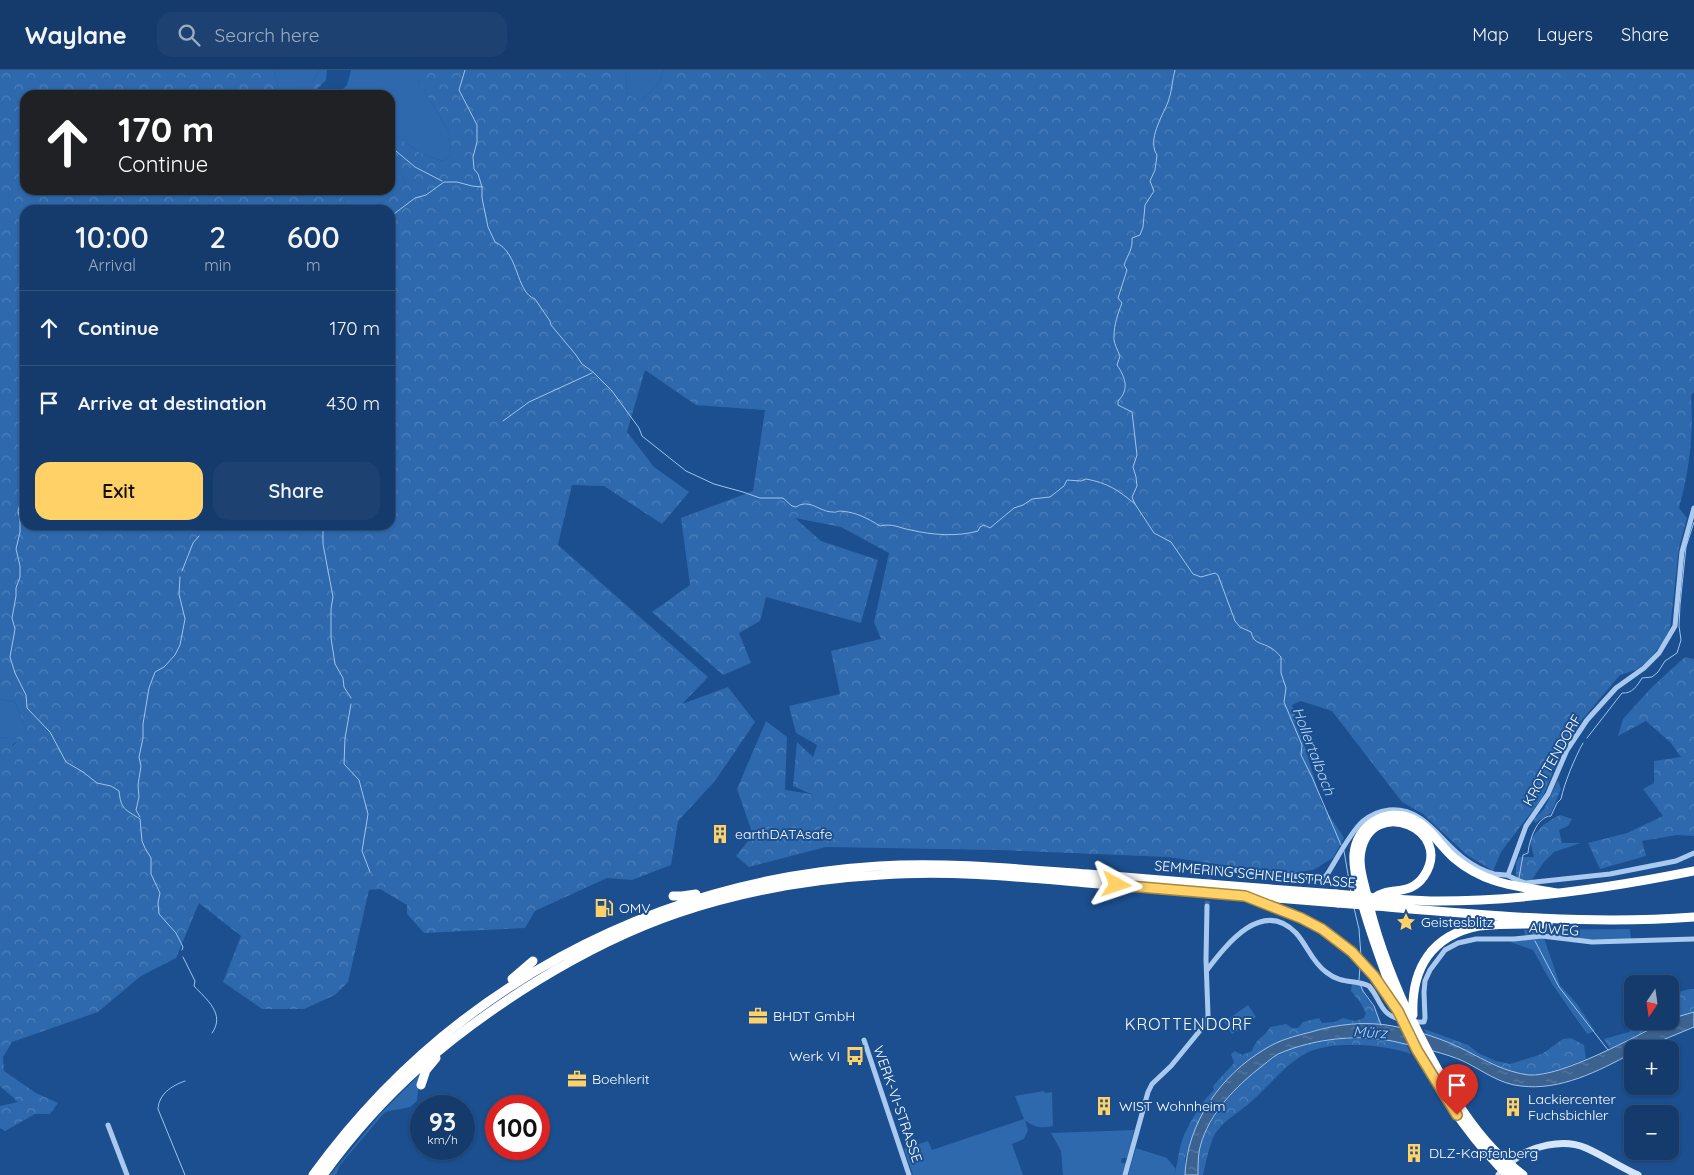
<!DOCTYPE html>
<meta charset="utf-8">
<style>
:root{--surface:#143b6b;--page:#1d4271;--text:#f1f3f6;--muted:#9dadc1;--line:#33557e;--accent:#ffd166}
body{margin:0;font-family:Quicksand,sans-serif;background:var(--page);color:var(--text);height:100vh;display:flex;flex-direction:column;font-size:19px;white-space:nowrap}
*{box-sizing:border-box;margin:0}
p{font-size:16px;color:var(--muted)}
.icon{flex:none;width:28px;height:28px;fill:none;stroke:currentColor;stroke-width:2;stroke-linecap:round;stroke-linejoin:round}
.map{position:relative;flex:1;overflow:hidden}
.sheet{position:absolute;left:20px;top:135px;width:375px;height:325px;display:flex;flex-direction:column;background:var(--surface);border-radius:15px;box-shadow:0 1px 4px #0004,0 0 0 1px var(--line)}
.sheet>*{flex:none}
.hud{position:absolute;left:20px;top:20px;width:375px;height:105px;border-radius:15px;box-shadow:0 1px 4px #0004,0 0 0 1px var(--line);background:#202124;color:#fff;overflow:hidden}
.needle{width:32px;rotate:193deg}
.buttons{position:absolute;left:1624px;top:905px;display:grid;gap:10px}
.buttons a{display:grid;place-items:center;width:55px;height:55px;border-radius:10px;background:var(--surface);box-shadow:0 1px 4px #0004,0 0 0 1px var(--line);font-size:25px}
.speed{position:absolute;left:410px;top:1025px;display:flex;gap:10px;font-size:25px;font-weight:700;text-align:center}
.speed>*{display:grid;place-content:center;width:65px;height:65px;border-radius:50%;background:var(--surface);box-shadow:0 1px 4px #0004,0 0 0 1px var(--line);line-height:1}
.speed small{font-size:12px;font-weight:400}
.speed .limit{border:8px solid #d22;background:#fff;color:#111}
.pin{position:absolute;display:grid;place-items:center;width:42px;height:42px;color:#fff;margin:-51px -21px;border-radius:50% 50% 50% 0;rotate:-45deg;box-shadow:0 0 5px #0007}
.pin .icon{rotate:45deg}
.me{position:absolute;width:55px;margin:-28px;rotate:95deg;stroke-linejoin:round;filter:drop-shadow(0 0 4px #0008)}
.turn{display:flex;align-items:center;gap:18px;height:105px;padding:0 15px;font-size:22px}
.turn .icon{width:65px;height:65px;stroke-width:2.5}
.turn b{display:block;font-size:35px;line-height:42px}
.eta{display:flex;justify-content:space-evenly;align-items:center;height:85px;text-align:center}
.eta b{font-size:30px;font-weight:600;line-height:35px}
.button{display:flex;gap:10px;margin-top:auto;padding:10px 15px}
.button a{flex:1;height:58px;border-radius:15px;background:var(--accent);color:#111;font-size:20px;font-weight:600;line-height:58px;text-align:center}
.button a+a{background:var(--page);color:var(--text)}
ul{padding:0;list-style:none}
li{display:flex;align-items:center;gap:15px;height:75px;padding:0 15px;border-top:1px solid var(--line)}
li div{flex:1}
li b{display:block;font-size:19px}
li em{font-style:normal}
header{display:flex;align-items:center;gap:30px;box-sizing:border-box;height:70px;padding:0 25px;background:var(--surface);border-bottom:1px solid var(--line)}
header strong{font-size:24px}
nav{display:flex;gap:28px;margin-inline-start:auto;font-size:18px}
.search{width:350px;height:45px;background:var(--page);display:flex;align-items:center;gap:12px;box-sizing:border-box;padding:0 18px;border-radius:15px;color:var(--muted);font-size:19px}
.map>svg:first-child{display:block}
.green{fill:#2e69ad}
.forest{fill:url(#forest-crowns)}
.water{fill:url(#water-ripples);stroke:#9cc4f0}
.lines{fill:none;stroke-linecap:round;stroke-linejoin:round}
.stream{stroke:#9cc4f0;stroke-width:1}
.minor-tunnel{stroke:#3d69a0;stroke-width:5;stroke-dasharray:5 2.5;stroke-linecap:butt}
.minor{stroke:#a9c9ee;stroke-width:5}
.secondary{stroke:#d6e6fa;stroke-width:7}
.motorway{stroke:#fff;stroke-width:9}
.motorway-bridge{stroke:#fff;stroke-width:9}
.route-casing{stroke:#a68842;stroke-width:12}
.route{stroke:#ffd166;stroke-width:9}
.labels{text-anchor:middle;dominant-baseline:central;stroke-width:4;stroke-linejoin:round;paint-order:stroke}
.street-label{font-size:14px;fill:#fff;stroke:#1b4f8f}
.poi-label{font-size:14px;fill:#fff;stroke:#1b4f8f;text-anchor:start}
.water-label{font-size:15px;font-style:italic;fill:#b5d3f5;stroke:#1b4f8f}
.quarter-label{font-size:16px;letter-spacing:1px;fill:#fff;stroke:#1b4f8f}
</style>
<header>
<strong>Waylane</strong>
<div class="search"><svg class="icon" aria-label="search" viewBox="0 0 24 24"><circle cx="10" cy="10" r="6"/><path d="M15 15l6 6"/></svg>Search here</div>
<nav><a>Map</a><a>Layers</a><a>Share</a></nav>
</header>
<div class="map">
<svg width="1694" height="1105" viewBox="0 0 1694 1105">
<defs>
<pattern id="forest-crowns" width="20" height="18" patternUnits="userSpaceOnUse" patternTransform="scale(1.25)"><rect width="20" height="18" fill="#2e69ad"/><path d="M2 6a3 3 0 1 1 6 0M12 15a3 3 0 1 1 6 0" fill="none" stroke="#4d80b9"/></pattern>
<pattern id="water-ripples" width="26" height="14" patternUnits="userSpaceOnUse" patternTransform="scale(1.25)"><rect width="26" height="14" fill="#3c6290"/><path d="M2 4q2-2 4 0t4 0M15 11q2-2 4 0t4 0" fill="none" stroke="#597aa1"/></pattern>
</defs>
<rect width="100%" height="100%" fill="#1b4f8f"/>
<path class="green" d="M274,0H320L312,13L303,12L299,25H280Z
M351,0H418V10L449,62L451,84L443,91L420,83L390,61V25H337L347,15Z
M627,0H664L658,14L641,31L626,23Z
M399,94L406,114L393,125L369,140H349L346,136L341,120H390V103L394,96Z
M0,629L15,632L28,664L11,676L7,668L0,667Z
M1630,859L1631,870L1577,869L1539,864L1525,865L1524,860Z
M1544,868L1560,915L1577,934L1595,961L1587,964L1552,914L1533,880L1510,872Z
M1248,935L1256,947L1232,964L1224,952Z
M423,1001L419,1011L417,1031L410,1037L385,1042L340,1095L336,1105H330L382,1042Z
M1044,1021L1045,1023L1052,1022L1053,1056C1042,1059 1033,1057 1025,1050L1028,1060L1024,1069L1012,1074L1023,1105H913L904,1079L928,1071L932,1080L1024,1049L1015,1026Z
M1134,1060L1127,1088H1122L1121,1093H1126L1122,1105H1063L1061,1081L1051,1063Z
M1136,1078L1167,1088L1176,1099L1174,1105H1128Z"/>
<path class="forest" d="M0,0H274L280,25H25V120H341L346,136L349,140H25V455H390V140H369L393,125L406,114L399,95L394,96L390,103V61L420,83L443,91L451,84L449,62L418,10V0H627L626,23L641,31L658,14L664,0H1694V322L1691,326C1694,365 1689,401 1679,438L1687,448L1679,478L1670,559L1662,573L1649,590L1636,600L1620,605L1575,658L1562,680L1542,728L1501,782L1493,801L1467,785L1423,744L1402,732L1332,641L1301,631L1292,635L1322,734L1344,768L1333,788L1313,800L1293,803L1223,795L1168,787L998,780L826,777L749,797L736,786L753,765L737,719L766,651L787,667L785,720L811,724L793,716L797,672L813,687L817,675L796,663L789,636L840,624L831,581L881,569L874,552L889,483L841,457L795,448L821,471L878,490L861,553L766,527L760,551L739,563L751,593L723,605L652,542L690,515L681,448L753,421L765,340L696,335L645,300L627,362L654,397L689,422L662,454L604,416L572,415L558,475L708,607L682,634L728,617L755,652L715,711L678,751L671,795L632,810L607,808L535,841L525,858L424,863L407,844V835L380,819L369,820L348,912L335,925L304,939H262L223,912L241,866L199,833L176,888L141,906L98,942L12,972L3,987L4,1001L36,1023L58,1033L50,1044H35L5,1061L0,1058V1036L18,1032L0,1016V667L7,668L12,676L16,673L17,665L28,664L15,632L0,629Z
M320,0H327L326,10L311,25H299L303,11L312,13Z
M1685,587L1694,589V766L1677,765L1642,771L1646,786L1600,799L1588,773L1627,763L1663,746L1643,719L1654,713V691L1681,687L1671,673L1646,651L1618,666L1623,649L1652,617Z
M1558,710L1561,719L1551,743L1535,753L1534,749L1544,739Z
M1560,745L1572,749L1568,756L1559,760L1562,773H1581L1554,782L1544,792L1531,811L1519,810L1516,808V793L1519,787H1534L1530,771C1538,758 1546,752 1560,745Z
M1352,913H1360C1365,930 1376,935 1381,954H1349L1325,958L1287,969L1201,1046L1185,1088V1105H1174C1178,1095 1178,1084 1181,1074C1186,1058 1201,1032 1214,1020L1213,1016L1234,993L1231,984L1235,981L1242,985L1252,981C1257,966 1265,968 1270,957L1286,954L1292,958H1298L1303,952L1319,948L1322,953L1335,952L1343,948L1355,951L1364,948L1366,943L1360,932L1351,921Z
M1691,919H1694V942L1670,949V924Z
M1637,951H1666L1610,979L1604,969L1629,962Z
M1424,959L1468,975L1478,983L1496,991L1510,994L1542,984L1563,969L1571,968L1584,975L1586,989C1568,996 1551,1004 1531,1005C1507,1005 1486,991 1466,980C1453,974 1439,969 1426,964Z
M1339,969H1383L1406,974L1411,984C1384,974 1328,969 1303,985C1283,997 1269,1016 1252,1031C1241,1041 1226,1049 1217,1061C1210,1070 1206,1093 1203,1105H1198C1198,1098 1198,1089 1199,1082C1206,1047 1246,1003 1276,985C1290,977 1322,971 1339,969Z"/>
<path class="water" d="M1694,942V957L1641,979H1632V983C1599,1001 1560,1021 1521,1016C1499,1014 1482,1000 1463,991C1448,984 1418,977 1401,973C1362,963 1315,968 1278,984C1271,988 1264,995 1257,1000C1232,1020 1205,1049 1199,1082C1198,1090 1198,1098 1198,1105H1185C1187,1053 1221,1005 1265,979C1279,970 1295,966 1311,962C1337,954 1366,951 1393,956C1418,961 1443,969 1465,980C1486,991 1505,1002 1529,1005C1562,1007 1634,967 1666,951H1670V949Z"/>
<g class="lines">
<path class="stream" d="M465,0L459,20L477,55V72L473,87L474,99L478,104L482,117V128L488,157L495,172C520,183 515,222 535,229L550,251L551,255L576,285L582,294L593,302L612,321L639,358L642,366L686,401L714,414L743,422L760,428H783L792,436L796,437C810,428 819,442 833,442C835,443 838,441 840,441C856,442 867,448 880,456C894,453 898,458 911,460C932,465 957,467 978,461L980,457L984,455L990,458L1014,438L1023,435L1032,429L1050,427L1064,416L1067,410L1081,411L1086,409C1108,413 1118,420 1135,434
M1175,0C1172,10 1172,22 1168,32C1162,47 1147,70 1157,85L1155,100L1150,111L1154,121L1145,135L1143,157L1140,165L1132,168C1133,179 1128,184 1124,195L1127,200L1118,228L1122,233C1118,243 1114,255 1114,266C1113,272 1118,281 1120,286L1117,295C1125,307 1130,319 1118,331V335L1132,342L1137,385L1133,397L1136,407L1137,416L1132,427L1135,434L1154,463L1171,472L1193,504L1201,507L1215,503L1218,505L1235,551L1240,557L1251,562C1254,575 1262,572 1271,578C1275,580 1278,584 1281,587V603L1286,618L1284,632L1302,675L1301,685L1312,707L1341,775
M390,76L415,97L442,111
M390,147L415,128L426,125L444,112H457L472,116L482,117
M503,351L529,332L592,303
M21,430L18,441L20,450V462L16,479L20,496V507L16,518V526L12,548L15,559L10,587L15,603L26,625L27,638L50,662L66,692L83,702L97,713L111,716L119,721C121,740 125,739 140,749L142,771L145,778L151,788V804L160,823L158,833L159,844L176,863L183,877L182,880
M323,455V474L333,527L331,539V568L335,594L343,608L344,617L351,628
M182,501L193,473L199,466
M351,634L345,668L344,694L359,710L368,744L362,781L370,802
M1587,668L1622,623C1632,624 1637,616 1642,608L1652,607L1658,602L1665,591L1677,583L1681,570L1679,556L1680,535L1686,477L1694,452
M140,747L136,740L139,727L138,715L141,696L139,687L143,668V654L149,618L155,602L164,597L175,585L180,575L185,549L179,524L180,507
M1344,781L1351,822
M1519,808L1523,785L1528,783C1529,771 1537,746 1551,746L1557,733L1561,729C1564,714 1575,687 1583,673
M1354,838L1359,859L1361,886
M1535,871L1559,917L1608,980
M183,887L195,911L194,916C206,929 226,944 212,963
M1359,910L1360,897
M1360,914L1363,921L1374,936L1381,955
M185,1011C171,1016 159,1024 158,1039L185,1105"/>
<path class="minor-tunnel" d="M1207,836L1210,804"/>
<path class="minor" d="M1210,804L1212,798L1321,809L1326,806C1336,791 1349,764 1362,752C1370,745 1379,741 1389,740C1425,737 1440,772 1466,790C1474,796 1484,801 1494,804C1498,805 1504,804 1509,806C1515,809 1519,812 1526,813L1610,804L1676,791L1694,783
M1508,805L1526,756L1548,724L1567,680L1587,650L1616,618L1644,598L1659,583L1675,556L1682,482L1694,438
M1207,900C1227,874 1262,828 1296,863C1307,875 1312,892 1326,902C1342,915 1355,909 1369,916C1382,931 1379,945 1403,950
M1413,952H1424L1425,948L1424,922L1425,911L1430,900L1445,880L1458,873L1476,869H1514L1542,866L1592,872L1694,869
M864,970L909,1105
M108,1055L127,1105
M1125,1105L1148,1022L1152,1014L1171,996L1207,952L1208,945L1206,890L1207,836"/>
<path class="secondary" d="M1499,1105C1503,1100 1507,1095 1512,1091C1531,1076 1563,1068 1586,1078C1604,1086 1620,1097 1638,1105"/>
<path class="motorway" d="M673,826H682L696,824
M1374,828C1389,816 1410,827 1424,806C1455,759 1372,725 1361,781C1358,794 1363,809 1366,822C1375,864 1390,904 1408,943
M1377,828C1397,829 1418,831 1438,831C1524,831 1610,818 1694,801
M1252,829C1267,836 1284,840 1299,847C1339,865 1368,895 1391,931
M1376,836C1482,845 1588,855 1694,847
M512,909L533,891
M1398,941C1386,901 1369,863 1359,821C1356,809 1353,796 1354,784C1355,771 1362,759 1373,752C1385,744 1400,743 1413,749C1430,757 1440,776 1454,788C1486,815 1518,816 1557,823
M1413,945C1411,898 1432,865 1479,856C1502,853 1526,854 1548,854
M1404,953C1429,1004 1459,1055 1499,1096
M1414,954C1438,1002 1465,1054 1504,1090
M421,1015L426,1000L436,988
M1513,1097L1523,1105
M1504,1101L1511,1105
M313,1105C447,920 652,810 879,796C949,792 1019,799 1088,804C1171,811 1253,818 1336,824
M323,1105C383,1022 450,965 537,911C581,884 628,860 678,843C743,821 812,809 881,805C949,800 1019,807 1087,813C1171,820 1255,826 1338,833"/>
<path class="motorway-bridge" d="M1336,824L1370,827
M1338,833L1376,836
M1398,941L1404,953
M1408,943L1414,954
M1504,1090L1513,1097
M1499,1096L1504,1101"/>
</g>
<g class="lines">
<g class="route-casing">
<path id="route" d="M1117,815L1245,826L1301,848L1322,859L1352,882L1374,906L1398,941L1417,980L1457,1045"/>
</g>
<use href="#route" class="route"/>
</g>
<defs>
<g id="building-bare" transform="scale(1.5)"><path d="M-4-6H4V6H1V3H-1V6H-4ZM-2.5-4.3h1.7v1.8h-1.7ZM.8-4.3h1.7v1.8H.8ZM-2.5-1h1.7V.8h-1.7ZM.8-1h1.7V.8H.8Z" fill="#ffd166" stroke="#1b4f8f" stroke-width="2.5" paint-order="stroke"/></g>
<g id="fuel-bare" transform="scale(1.5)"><path d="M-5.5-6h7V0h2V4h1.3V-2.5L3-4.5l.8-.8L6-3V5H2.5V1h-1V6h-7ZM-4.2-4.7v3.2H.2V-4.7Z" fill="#ffd166" stroke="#1b4f8f" stroke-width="2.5" paint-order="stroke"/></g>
<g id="sight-bare" transform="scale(1.5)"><path d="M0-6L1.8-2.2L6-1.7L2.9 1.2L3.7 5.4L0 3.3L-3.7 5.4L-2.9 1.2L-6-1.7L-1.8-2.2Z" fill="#ffd166" stroke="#1b4f8f" stroke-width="2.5" paint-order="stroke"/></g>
<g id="office-bare" transform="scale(1.5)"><path d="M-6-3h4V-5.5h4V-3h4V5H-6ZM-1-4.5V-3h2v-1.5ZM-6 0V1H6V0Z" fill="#ffd166" stroke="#1b4f8f" stroke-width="2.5" paint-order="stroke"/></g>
<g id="bus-bare" transform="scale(1.5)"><path d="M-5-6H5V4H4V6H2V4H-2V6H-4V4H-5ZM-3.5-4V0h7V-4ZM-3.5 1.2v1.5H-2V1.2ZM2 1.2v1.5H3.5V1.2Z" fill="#ffd166" stroke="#1b4f8f" stroke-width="2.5" paint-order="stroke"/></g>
</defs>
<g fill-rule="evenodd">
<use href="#building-bare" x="720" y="764"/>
<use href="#fuel-bare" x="604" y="838"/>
<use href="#sight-bare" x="1406" y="852"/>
<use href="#office-bare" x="758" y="946"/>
<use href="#bus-bare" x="855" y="986"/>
<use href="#office-bare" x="577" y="1009"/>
<use href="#building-bare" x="1104" y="1036"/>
<use href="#building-bare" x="1513" y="1037"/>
<use href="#building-bare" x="1414" y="1083"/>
</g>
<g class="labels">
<g class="street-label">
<text transform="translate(1552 690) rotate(-60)">KROTTENDORF</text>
<text transform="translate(1255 804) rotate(5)">SEMMERING SCHNELLSTRASSE</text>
<text transform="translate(1554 859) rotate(4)">AUWEG</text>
<text transform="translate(898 1034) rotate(71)">WERK-VI-STRASSE</text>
</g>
<g class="poi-label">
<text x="735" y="764">earthDATAsafe</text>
<text x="619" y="838">OMV</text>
<text x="1421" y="852">Geistesblitz</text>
<text x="773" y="946">BHDT GmbH</text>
<text x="840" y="986" text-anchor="end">Werk VI</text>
<text x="592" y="1009">Boehlerit</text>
<text x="1528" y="1029">Lackiercenter<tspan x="1528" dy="16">Fuchsbichler</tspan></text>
<text x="1119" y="1036">WIST Wohnheim</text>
<text x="1429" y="1083">DLZ-Kapfenberg</text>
</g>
<g class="water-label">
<text transform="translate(1314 681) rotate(69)">Hollertalbach</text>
<text transform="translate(1370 962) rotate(3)">Mürz</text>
</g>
<g class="quarter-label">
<text x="1189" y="954">KROTTENDORF</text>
</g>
</g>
</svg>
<div class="buttons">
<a><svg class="needle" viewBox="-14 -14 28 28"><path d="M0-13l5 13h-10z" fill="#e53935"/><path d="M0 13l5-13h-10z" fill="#9dadc1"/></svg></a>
<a>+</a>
<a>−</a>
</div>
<div class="speed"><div>93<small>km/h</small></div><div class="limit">100</div></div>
<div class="pin" style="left:1457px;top:1045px;background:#d93025"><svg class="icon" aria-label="arrive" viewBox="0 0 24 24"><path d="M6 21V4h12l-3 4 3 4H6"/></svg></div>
<svg class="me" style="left:1117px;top:815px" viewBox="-20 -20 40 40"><path d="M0-17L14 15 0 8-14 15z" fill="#ffd166" stroke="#fff" stroke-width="4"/></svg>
<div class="hud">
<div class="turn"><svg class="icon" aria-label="ahead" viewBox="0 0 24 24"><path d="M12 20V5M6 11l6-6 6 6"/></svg><div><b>170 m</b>Continue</div></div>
</div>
<section class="sheet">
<div class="eta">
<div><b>10:00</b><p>Arrival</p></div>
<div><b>2</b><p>min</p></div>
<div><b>600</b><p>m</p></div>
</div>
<ul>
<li><svg class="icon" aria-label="ahead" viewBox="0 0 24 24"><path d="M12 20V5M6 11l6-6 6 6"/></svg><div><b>Continue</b></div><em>170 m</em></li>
<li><svg class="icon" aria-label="arrive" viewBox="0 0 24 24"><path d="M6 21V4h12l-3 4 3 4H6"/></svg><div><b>Arrive at destination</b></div><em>430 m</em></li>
</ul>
<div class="button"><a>Exit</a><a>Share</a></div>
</section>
</div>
